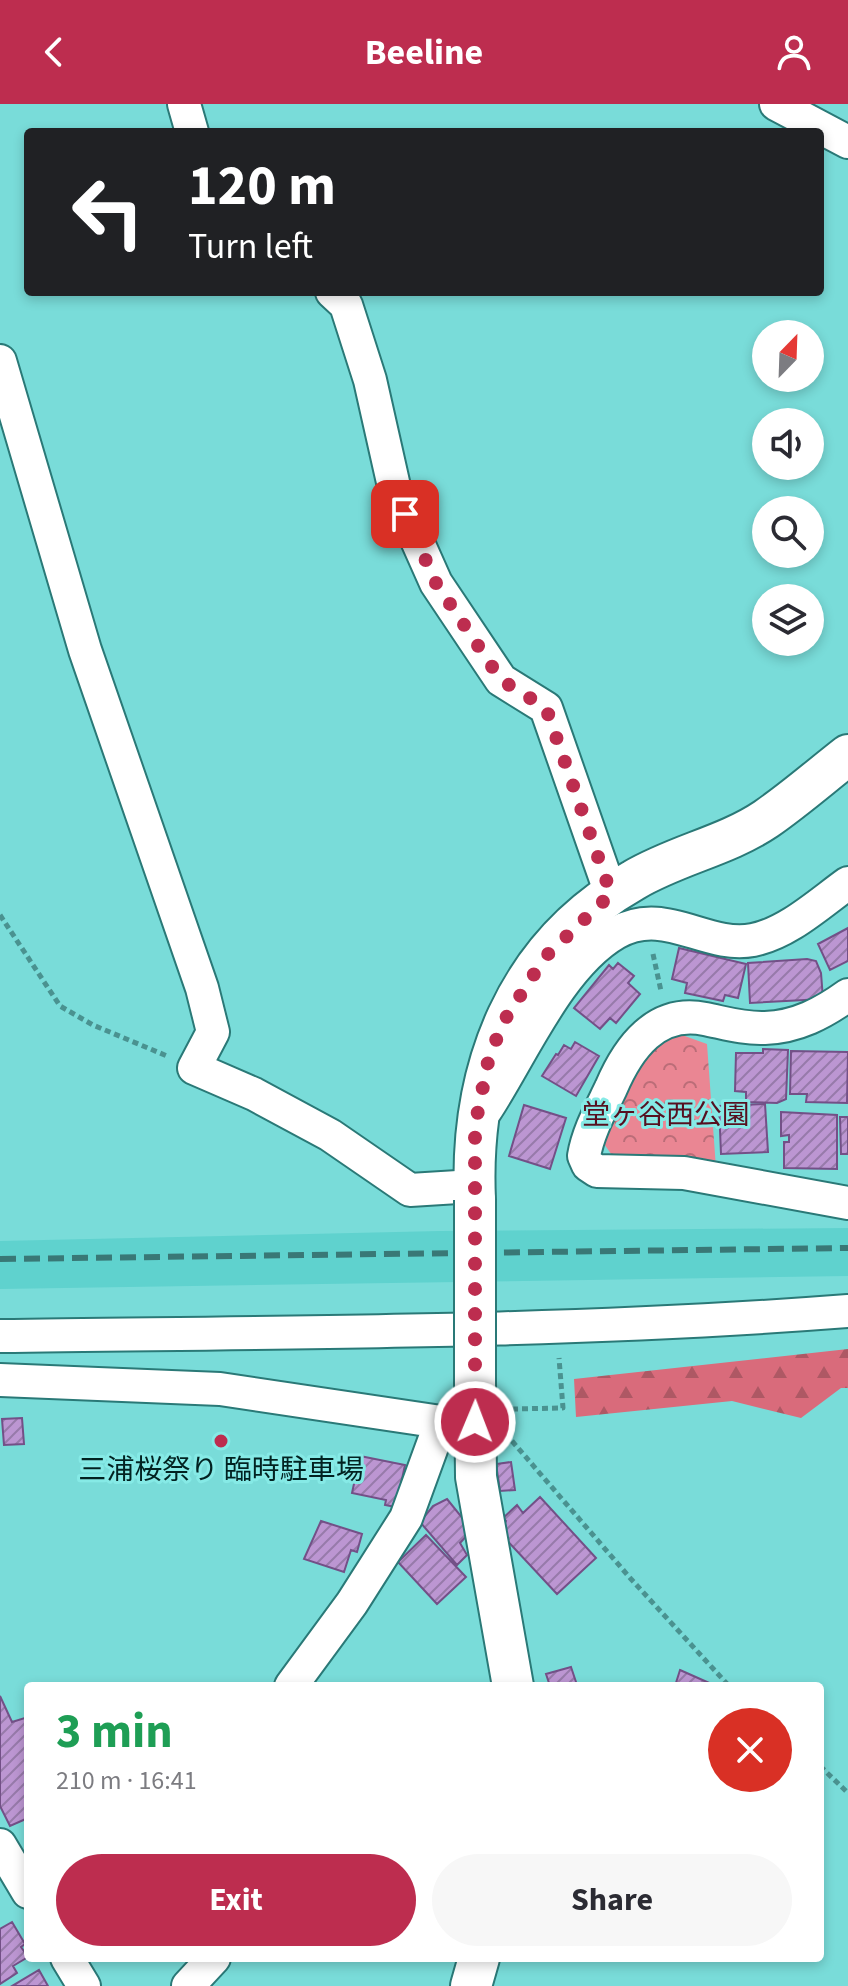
<!DOCTYPE html>
<meta charset="utf-8">
<style>
:root{--surface:#fff;--page:#f7f7f7;--text:#2b2b33;--muted:#7c7c81;--accent:#bd2d4f}
body{margin:0;font-family:"Source Sans 3","Noto Sans JP",sans-serif;background:var(--page);color:var(--text);height:100vh;display:flex;flex-direction:column;font-size:30px;white-space:nowrap}
*{box-sizing:border-box;margin:0}
p{font-size:26px;color:var(--muted)}
.icon{flex:none;width:44px;height:44px;fill:none;stroke:currentColor;stroke-width:2;stroke-linecap:round;stroke-linejoin:round}
.map{position:relative;flex:1;overflow:hidden}
.panel{position:absolute;left:24px;top:1578px;width:800px;height:280px;display:flex;flex-direction:column;background:var(--surface);border-radius:8px;box-shadow:0 4px 12px #0003}
.panel>*{flex:none}
.banner{position:absolute;left:24px;top:24px;width:800px;height:168px;border-radius:8px;box-shadow:0 4px 12px #0003;background:#202124;color:#fff;overflow:hidden}
.needle{width:52px;rotate:23deg}
.fabs{position:absolute;left:752px;top:216px;display:grid;gap:16px}
.fabs a{display:grid;place-items:center;width:72px;height:72px;border-radius:50%;background:var(--surface);box-shadow:0 4px 12px #0003;font-size:40px}
.pin{position:absolute;display:grid;place-items:center;width:68px;height:68px;color:#fff;margin:-34px;border-radius:16px;box-shadow:0 4px 12px #0006}
.me{position:absolute;width:88px;margin:-44px;rotate:1deg;stroke-linejoin:round;filter:drop-shadow(0 0 6px #0008)}
.turn{display:flex;align-items:center;gap:28px;height:168px;padding:0 32px;font-size:36px}
.turn .icon{width:104px;height:104px;stroke-width:2.5}
.turn b{display:block;font-size:56px;line-height:68px}
.round{display:grid;place-items:center;flex:none;width:84px;height:84px;border-radius:42px;background:var(--page)}
.headline{display:flex;align-items:center;justify-content:space-between;height:136px;padding:0 32px}
h1{font-size:48px;font-weight:700;line-height:60px;color:#1e9e55}
.cta{display:flex;gap:16px;margin-top:auto;padding:16px 32px}
.cta a{flex:1;height:92px;border-radius:48px;background:var(--accent);color:#fff;font-size:32px;font-weight:700;line-height:92px;text-align:center}
.cta a+a{background:var(--page);color:var(--text)}
header{display:flex;justify-content:space-between;align-items:center;height:104px;padding:0 32px;background:var(--accent);color:#fff;font-size:36px;font-weight:700}
.map>svg:first-child{display:block}
.built{fill:#5fd2ce}
.forest{fill:url(#forest-firs)}
.park{fill:url(#park-crowns)}
.building{fill:url(#building-hatch);stroke:#735087;stroke-width:2}
.lines{fill:none;stroke-linecap:round;stroke-linejoin:round}
.minor-casing{stroke:#2a7977;stroke-width:36}
.tertiary-casing{stroke:#2a7977;stroke-width:44}
.path{stroke:#4a9290;stroke-width:5;stroke-dasharray:6 4;stroke-linecap:butt}
.minor{stroke:#fff;stroke-width:32}
.tertiary{stroke:#fff;stroke-width:40}
.rail{stroke:#397876;stroke-width:6;stroke-dasharray:16 8;stroke-linecap:butt}
.tertiary-bridge-casing{stroke:#2a7977;stroke-width:44;stroke-linecap:butt}
.tertiary-bridge{stroke:#fff;stroke-width:40}
.route{stroke:#bd2d4f;stroke-width:14;stroke-dasharray:0 25.2}
.poi-dot{fill:#bd2d4f;stroke:#86eae6;stroke-width:3}
.labels{text-anchor:middle;dominant-baseline:central;stroke-width:6;stroke-linejoin:round;paint-order:stroke}
.park-label{font-size:28px;fill:#561020;stroke:#86eae6}
.poi-label{font-size:28px;fill:#022221;stroke:#86eae6}
</style>
<header><svg class="icon" aria-label="back" viewBox="0 0 24 24"><path d="M15 5l-7 7 7 7"/></svg>Beeline<svg class="icon" aria-label="person" viewBox="0 0 24 24"><circle cx="12" cy="8" r="4"/><path d="M4 21q1-7 8-7t8 7"/></svg></header>
<div class="map">
<svg width="848" height="1882" viewBox="0 0 848 1882">
<defs>
<pattern id="forest-firs" width="22" height="20" patternUnits="userSpaceOnUse" patternTransform="scale(2)"><rect width="22" height="20" fill="#d96b7b"/><path d="M5 1l3.5 6h-7zM16 11l3.5 6h-7z" fill="#ae5864"/></pattern>
<pattern id="park-crowns" width="20" height="18" patternUnits="userSpaceOnUse" patternTransform="scale(2)"><rect width="20" height="18" fill="#ea8693"/><path d="M2 6a3 3 0 1 1 6 0M12 15a3 3 0 1 1 6 0" fill="none" stroke="#bb6d78"/></pattern>
<pattern id="building-hatch" width="6" height="6" patternUnits="userSpaceOnUse" patternTransform="scale(2)"><rect width="6" height="6" fill="#bc96d2"/><path d="M-1 1l2-2M0 6l6-6M5 7l2-2" fill="none" stroke="#977aaa"/></pattern>
</defs>
<rect width="100%" height="100%" fill="#79dcd9"/>
<path class="built" d="M848,1124V1172L0,1185V1137L440,1127Z"/>
<path class="forest" d="M848,1245V1284H841L801,1314L732,1297L576,1313L574,1275Z"/>
<path class="park" d="M682,931L707,940L716,1064L616,1057L602,1037C622,999 637,943 682,931Z"/>
<path class="building" d="M848,824V857L830,866L818,840Z
M679,844L746,860L738,894L725,891L723,897L685,889L687,879L672,875Z
M807,855L816,857L821,869L823,895L750,899L748,859Z
M618,859L634,872L628,879L640,890L616,919L610,914L600,925L574,904L609,861L613,865Z
M575,938L599,952L576,992L542,972L556,950L558,951L564,941L571,945Z
M763,945L788,946L786,995L777,999L746,998V988L735,987L736,949H763Z
M791,947L848,948L847,999L806,998L807,990H790Z
M765,1000L768,1048L721,1050L719,1002Z
M524,1001L566,1014L550,1065L509,1052Z
M781,1008L837,1011V1065L784,1064V1038H789V1031L781,1032Z
M840,1013H848V1050H841Z
M22,1314L24,1340L4,1341L2,1315Z
M360,1352L405,1361L396,1403L385,1401L386,1396L352,1389Z
M511,1358L515,1386L500,1387L496,1360Z
M540,1393L596,1454L557,1490L500,1429L506,1417L503,1414L517,1401L523,1409Z
M447,1395L472,1426L460,1439L467,1451L457,1461L420,1418L433,1402Z
M321,1417L362,1430L357,1448L351,1446L344,1468L304,1455Z
M426,1431L466,1473L437,1500L398,1458Z
M571,1563L577,1581L550,1582L546,1570Z
M680,1566L716,1582H675Z
M0,1592L12,1618L28,1613V1714L10,1722L0,1702Z
M12,1818L25,1840L21,1843L28,1853L13,1862L17,1869L0,1880V1825Z
M39,1866L48,1882H12Z"/>
<g class="lines">
<g class="minor-casing">
<path id="minor" d="M184,0L192,28
M776,0L848,38
M332,188L346,201L370,276L395,387L436,479L501,576L546,604L611,790
M0,257L85,546L202,884L213,928L194,964L254,990L330,1031L410,1086L474,1082
M848,891C823,909 797,923 765,924C744,925 725,919 705,915C656,905 628,944 611,984C601,1005 588,1028 584,1052L588,1061L597,1067L684,1069L848,1099
M486,1006C522,951 559,862 616,829C665,801 705,845 753,836C788,829 820,799 848,779
M0,1232C283,1228 566,1229 848,1207
M0,1276L220,1285L441,1318H475
M291,1582L352,1499L406,1414L441,1318
M0,1741L28,1788
M67,1854L84,1882
M188,1882L214,1854"/>
</g>
<g class="tertiary-casing">
<path id="tertiary" d="M475,1096C469,965 515,843 634,776C676,751 726,742 766,715C795,695 821,672 848,651
M475,1278L476,1373L513,1582
M471,1882L479,1854"/>
</g>
<path class="path" d="M0,811L60,902L93,921L167,952
M653,850L661,887
M512,1305L563,1304L559,1254
M512,1337L631,1475L729,1582
M820,1662L848,1689"/>
<use href="#minor" class="minor"/>
<use href="#tertiary" class="tertiary"/>
<path class="rail" d="M0,1155L848,1144"/>
<g class="tertiary-bridge-casing">
<path id="tertiary-bridge" d="M475,1096V1278"/>
</g>
<use href="#tertiary-bridge" class="tertiary-bridge"/>
</g>
<g class="lines">
<path class="route" d="M405,410L436,479L501,576L546,604L611,790L545,853L502,920L488,958L475,1022V1318"/>
</g>
<circle class="poi-dot" cx="221" cy="1337" r="8"/>
<g class="labels">
<g class="park-label">
<text x="666" y="1011">堂ヶ谷西公園</text>
</g>
<g class="poi-label">
<text x="221" y="1366">三浦桜祭り 臨時駐車場</text>
</g>
</g>
</svg>
<div class="fabs">
<a><svg class="needle" viewBox="-14 -14 28 28"><path d="M0-13l5 13h-10z" fill="#e53935"/><path d="M0 13l5-13h-10z" fill="#7c7c81"/></svg></a>
<a><svg class="icon" aria-label="sound" viewBox="0 0 24 24"><path d="M4 9h4l5-4v14l-5-4H4zM17 9q2 3 0 6"/></svg></a>
<a><svg class="icon" aria-label="search" viewBox="0 0 24 24"><circle cx="10" cy="10" r="6"/><path d="M15 15l6 6"/></svg></a>
<a><svg class="icon" aria-label="layers" viewBox="0 0 24 24"><path d="M12 4l9 5-9 5-9-5zM3 14l9 5 9-5"/></svg></a>
</div>
<div class="pin" style="left:405px;top:410px;background:#d93025"><svg class="icon" aria-label="arrive" viewBox="0 0 24 24"><path d="M6 21V4h12l-3 4 3 4H6"/></svg></div>
<svg class="me" style="left:475px;top:1318px" viewBox="-20 -20 40 40"><circle r="17" fill="#bd2d4f" stroke="#fff" stroke-width="3"/><path d="M0-11L8 9 0 5-8 9z" fill="#fff"/></svg>
<div class="banner">
<div class="turn"><svg class="icon" aria-label="left" viewBox="0 0 24 24"><path d="M17 20v-9H6M10 6l-5 5 5 5"/></svg><div><b>120 m</b>Turn left</div></div>
</div>
<section class="panel">
<div class="headline"><div><h1>3 min</h1><p>210 m · 16:41</p></div><a class="round" style="background:#d93025;color:#fff"><svg class="icon" aria-label="close" viewBox="0 0 24 24"><path d="M6 6l12 12M18 6L6 18"/></svg></a></div>
<div class="cta"><a>Exit</a><a>Share</a></div>
</section>
</div>
